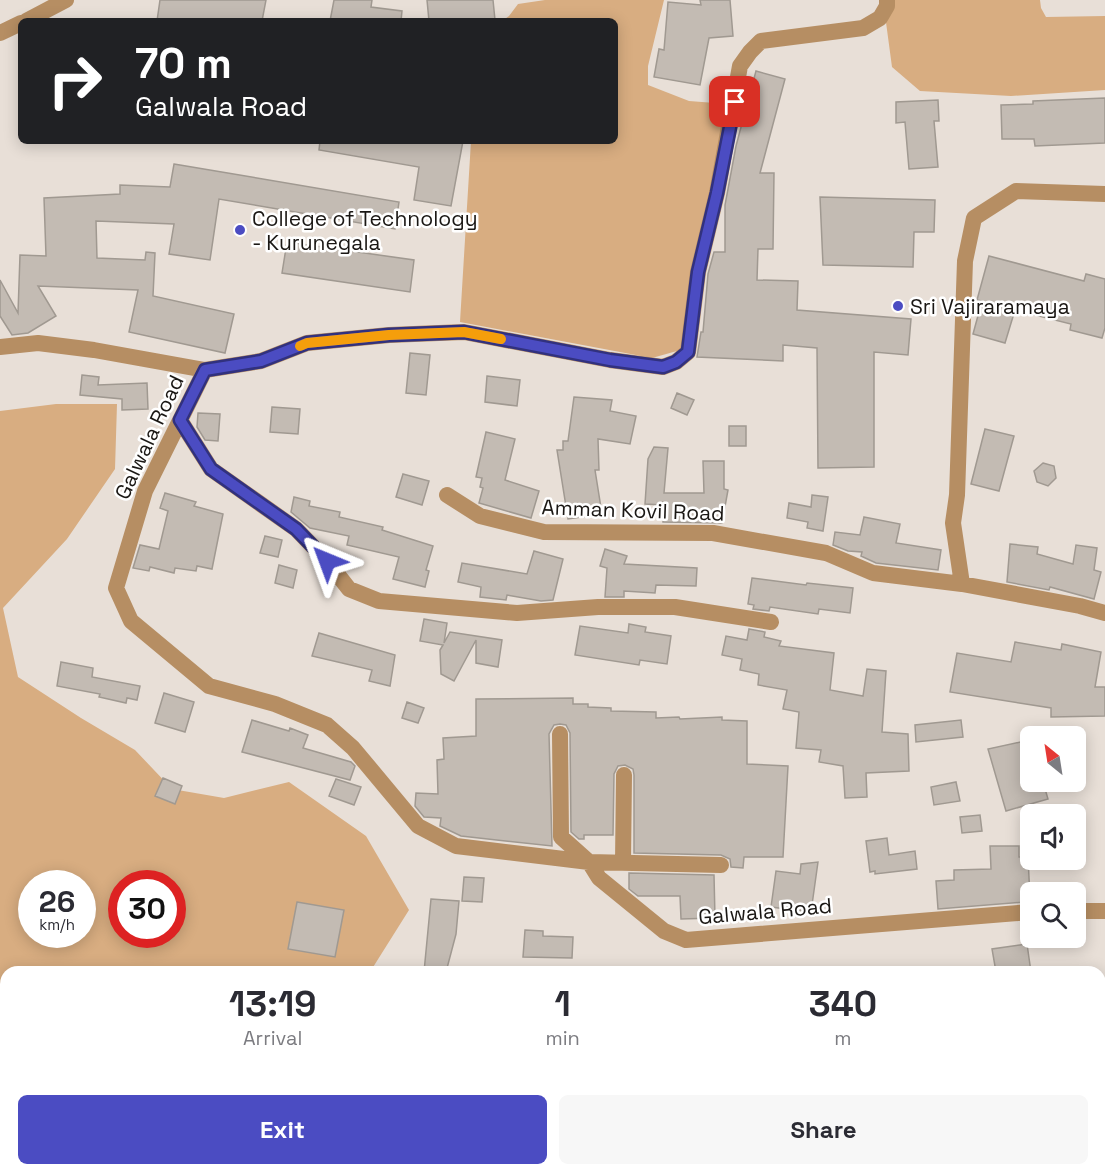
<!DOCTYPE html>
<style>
:root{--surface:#fff;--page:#f7f7f7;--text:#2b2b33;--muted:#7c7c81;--accent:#4b4cc2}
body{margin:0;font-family:"Space Grotesk",sans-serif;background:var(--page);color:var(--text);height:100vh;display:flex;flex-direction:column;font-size:22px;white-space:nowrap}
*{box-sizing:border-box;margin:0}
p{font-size:20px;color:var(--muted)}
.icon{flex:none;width:33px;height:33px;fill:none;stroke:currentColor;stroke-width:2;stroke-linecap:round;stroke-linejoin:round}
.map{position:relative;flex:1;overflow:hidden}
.side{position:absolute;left:0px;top:966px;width:1106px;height:210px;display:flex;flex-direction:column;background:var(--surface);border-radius:18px 18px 0 0;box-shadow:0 3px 15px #0003}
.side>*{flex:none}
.hud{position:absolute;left:18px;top:18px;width:600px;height:126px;border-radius:9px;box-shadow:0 3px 15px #0003;background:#202124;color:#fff;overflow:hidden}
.needle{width:39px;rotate:330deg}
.controls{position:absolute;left:1020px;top:726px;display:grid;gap:12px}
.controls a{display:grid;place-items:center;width:66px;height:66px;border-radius:9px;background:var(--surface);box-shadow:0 3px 15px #0003;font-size:30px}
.speed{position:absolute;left:18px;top:870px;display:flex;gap:12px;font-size:30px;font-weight:700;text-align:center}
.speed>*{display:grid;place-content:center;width:78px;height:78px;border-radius:50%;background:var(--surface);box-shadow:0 3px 15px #0003;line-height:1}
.speed small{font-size:15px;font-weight:400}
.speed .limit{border:9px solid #d22;background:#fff;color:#111}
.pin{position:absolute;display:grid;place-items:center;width:51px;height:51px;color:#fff;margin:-26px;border-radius:12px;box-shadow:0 3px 9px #0006}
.me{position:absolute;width:66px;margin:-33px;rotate:316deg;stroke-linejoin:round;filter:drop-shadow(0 0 4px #0008)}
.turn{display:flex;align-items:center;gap:21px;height:126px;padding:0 18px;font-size:27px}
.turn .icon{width:78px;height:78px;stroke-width:2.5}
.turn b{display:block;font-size:42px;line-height:51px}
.eta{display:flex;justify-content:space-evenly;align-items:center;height:102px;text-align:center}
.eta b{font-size:36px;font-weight:600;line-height:42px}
.cta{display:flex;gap:12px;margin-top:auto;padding:12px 18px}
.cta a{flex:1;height:69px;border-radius:9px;background:var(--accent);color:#fff;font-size:24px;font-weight:600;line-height:69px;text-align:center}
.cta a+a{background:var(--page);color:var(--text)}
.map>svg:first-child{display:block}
.green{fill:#d8ad81;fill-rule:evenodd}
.building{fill:#c3bbb3;stroke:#a09991;stroke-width:1.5}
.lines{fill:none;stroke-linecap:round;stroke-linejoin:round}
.minor{stroke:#b68e63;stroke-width:16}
.route-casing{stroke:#31317e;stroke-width:15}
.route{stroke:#4b4cc2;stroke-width:10}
.slow{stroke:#f59e0b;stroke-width:10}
.poi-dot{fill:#4b4cc2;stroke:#fff;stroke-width:2}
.labels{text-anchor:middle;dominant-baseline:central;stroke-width:5;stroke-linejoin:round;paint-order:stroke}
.poi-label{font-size:21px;fill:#1a1714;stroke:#fff;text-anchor:start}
.street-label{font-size:21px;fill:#1a1714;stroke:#fff}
</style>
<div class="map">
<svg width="1105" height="1176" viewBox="0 0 1105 1176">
<rect width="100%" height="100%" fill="#e8dfd7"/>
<path class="green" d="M545,0H664L648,66V85L689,101L728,104L684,349L652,358L460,322L471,141H615V21H502L509,16L518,4Z
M883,0H1040L1041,8L1046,17L1105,16V90L1011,96L920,91L892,67Z
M56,404H117L115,469L67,539L3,608L18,677L81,718L135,750L172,789L224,798L289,782L366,836L409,910L370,972H6V1036L0,1030V411ZM32,884H82V934H32ZM122,884H172V934H122Z"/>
<path class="building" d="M160,0H266L262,21H157Z
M334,0H372L371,7L402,11L401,21H330Z
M427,0H493L495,20L429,21Z
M700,0H730L733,36L709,38L700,85L654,77L659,49L664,50L668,2L701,5Z
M756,71L785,79L760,173H774L773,249H758L757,280L798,281L797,310L911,319L908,355L874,352V467L818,468L817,348L783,345V361L697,357L701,332H703L708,274L714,252H725V205L736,146Z
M1105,98V143L1035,146L1034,139H1002L1001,105L1033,104V101Z
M938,100L939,121H934L938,167L909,169L905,122L896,123V102Z
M320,141H463L451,206L414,200L419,167L319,150Z
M174,164L399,202L395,229L219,199L210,260L169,254L174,224L96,221L97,258L145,260L146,252L155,253L153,296L234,314L225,353L129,332L138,290L38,286L56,316L28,333L12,335L0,316V280L18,313L20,255L46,256L44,198L120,194V185L170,187Z
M820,197L935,200L934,232H914L913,267L823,265Z
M287,242L414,260L410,292L282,273Z
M989,256L1084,281L1086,274L1105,279V328L1102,338L1070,330L1071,324L1015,310L1005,343L973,334L982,301L977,300Z
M410,353L430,355L426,395L406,393Z
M82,375L99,377L98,385L147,383L148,409L122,410V399L80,395Z
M487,376L520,380L517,406L485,402Z
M677,393L694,400L687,415L671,408Z
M574,397L612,400L610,411L636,416L630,444L598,439L599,470H595L602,514L568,519L557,450H563V441H568Z
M272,407L300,409L298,434L270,432Z
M198,413L220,414L218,441L205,440L197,427Z
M729,426H746V446H729Z
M985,429L1014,436L999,491L971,484Z
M486,432L515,439L505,480L539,491L531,518L479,503L483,488L480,487L482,478L476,477Z
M654,447L668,448L664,493H704L703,461H724V489L728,490L722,523L663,522V501V505L645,504L648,459Z
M1043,463L1054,466L1056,478L1048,486L1037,482L1034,471Z
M403,474L429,481L422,505L396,497Z
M165,493L196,502L194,506L223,514L212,569L197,566L196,571L175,568L174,573L150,567L149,571L133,568L140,545L159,549L168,511L160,508Z
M812,495L828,497L823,531L807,528L808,522L787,518L789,503L811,507Z
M294,497L310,501L309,506L340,512L339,517L383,527L382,530L433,546L426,570L429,571L425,587L393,579L399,557L347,545L349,536L310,528L291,512Z
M864,517L900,524L896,543L941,550L938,570L876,563L861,556L862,552L848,551L833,545L835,532L860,535Z
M265,536L282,540L278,557L260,553Z
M1010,544L1038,547L1037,554L1073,564L1076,545L1097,548L1094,570L1101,572L1094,599L1050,587L1049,590L1007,582Z
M605,549L627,556L624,564L697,568L696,586L656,585L655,593L624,591V597H605L607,568L600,566Z
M534,551L563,559L553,600L541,601L507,595L506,600L480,597L481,587L458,582L462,563L527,574Z
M279,565L297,570L293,588L275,583Z
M752,578L806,585L807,583L853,588L850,613L819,609L818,614L770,607L769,611L753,609L754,605L748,604Z
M424,619L447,623L444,643L450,632L502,640L498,667L476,663V640L454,681L441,674L440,650L443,645L420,641Z
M629,624L646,627L645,632L671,636L667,664L640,660L639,665L575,655L580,626L628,633Z
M749,629L765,632L764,637L781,641L779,646L834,653L830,690L863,696L867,669L886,671L882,732L908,734L909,771L866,773L867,797L845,798L843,766L819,762L821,750L796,748L799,712L783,709L787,690L758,685L759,674L740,670L742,659L722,655L726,636L747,640Z
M319,633L395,655L390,686L369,681L372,670L312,656Z
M1015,642L1061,650L1062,644L1101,652L1095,687H1105V716L1051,717V708L950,692L957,653L1011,662Z
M61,662L93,668L92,677L140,686L137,700L127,698L126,703L99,697L100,694L57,686Z
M164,693L194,702L185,732L155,723Z
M573,698V704H588V707L611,708V711L656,712V718L679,717L680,719L722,717V720L747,721V764L788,766L783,857H744L743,868L731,867L730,859L721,855L634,853V775L633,769L625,765L618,766L614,774L613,835H584V839H579L571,832L570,733L566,725L560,724L554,725L549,734L552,846L461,836L440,826L441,818L424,817L415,806L416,793L438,794L437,760L444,759L443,738L476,736V699Z
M407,702L424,708L418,723L402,718Z
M252,720L289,731L290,728L308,735L303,748L351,762L355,766L350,780L242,752Z
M961,720L963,737L916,742L915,725Z
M1030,740V782H1043L1048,799L1006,811L988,749Z
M163,778L182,786L175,804L155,796Z
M336,779L361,787L354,805L329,796Z
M956,782L960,801L934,805L931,787Z
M980,815L982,831L962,833L960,817Z
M887,838L889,855L915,851L917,869L875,874V871L870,872L866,841Z
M990,846H1019V857H1028L1030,898L1025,899V902L938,909L936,881L954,880V870L991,869Z
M818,862L811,912L771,907L776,871L800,874L801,864Z
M629,873L714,875L715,918L681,919L680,896H638L629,889Z
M464,877L484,878L482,902L462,901Z
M431,899L459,901L456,934L446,972H424Z
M297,902L344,910L335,957L288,949Z
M525,930L543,931V936L573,937L572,958L523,957Z
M1027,944L1031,972H996L992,949Z"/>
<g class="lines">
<path class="minor" d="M26,21L66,0
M0,33L21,23
M0,347L38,343L94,350L205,370L261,361L307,343L389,335L464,332L610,360L663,367L676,362L688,352L698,272L717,193L740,66L750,52L761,41L863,28L880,18L887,6V0
M205,370L145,491L116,588L131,621L209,686L275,704L327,725L353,748L418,826L456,846L589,862L599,878L664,931L686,940L1030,912
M180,420L211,469L296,529L327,561L349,589L379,601L517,613L598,607H675L771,622
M447,495L480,516L544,532L713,533L826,553L873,573L962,584L1080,606L1105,613
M962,584L953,523L957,495L965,261L974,218L1016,191L1105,194
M560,734L561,837L589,862L721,865
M623,862L624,775
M1076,911H1105
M0,1126L6,1129
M1100,1158L1105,1164
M123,1170L142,1176
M826,1170L827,1176
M224,1176L226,1170
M347,1176L348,1170
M576,1176V1170
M721,1176L722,1170"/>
</g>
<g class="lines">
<g class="route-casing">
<path id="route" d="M327,561L296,529L211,469L180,420L205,370L261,361L307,343L389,335L464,332L610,360L663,367L676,362L688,352L698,272L717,193L735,102"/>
</g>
<use href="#route" class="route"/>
<path class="slow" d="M300,346L307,343L389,335L464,332L501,339"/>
</g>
<g class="poi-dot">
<circle cx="240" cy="230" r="6"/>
<circle cx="898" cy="306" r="6"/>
</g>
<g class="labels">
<g class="poi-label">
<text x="252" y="218">College of Technology<tspan x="252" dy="24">- Kurunegala</tspan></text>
<text x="910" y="306">Sri Vajiraramaya</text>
</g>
<g class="street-label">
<text transform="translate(149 437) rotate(-65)">Galwala Road</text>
<text transform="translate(633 510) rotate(2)">Amman Kovil Road</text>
<text transform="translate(765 911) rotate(-5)">Galwala Road</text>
</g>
</g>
</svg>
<div class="controls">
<a><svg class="needle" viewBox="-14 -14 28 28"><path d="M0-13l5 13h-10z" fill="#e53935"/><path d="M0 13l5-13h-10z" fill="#7c7c81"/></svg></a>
<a><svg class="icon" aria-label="sound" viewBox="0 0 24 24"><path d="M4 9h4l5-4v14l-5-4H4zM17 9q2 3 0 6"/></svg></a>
<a><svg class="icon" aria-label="search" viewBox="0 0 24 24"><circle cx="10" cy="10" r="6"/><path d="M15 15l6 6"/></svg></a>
</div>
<div class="speed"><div>26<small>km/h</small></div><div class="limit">30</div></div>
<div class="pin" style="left:735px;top:102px;background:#d93025"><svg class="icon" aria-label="arrive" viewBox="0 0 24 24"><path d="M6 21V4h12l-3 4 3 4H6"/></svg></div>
<svg class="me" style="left:327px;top:561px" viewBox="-20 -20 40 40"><path d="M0-17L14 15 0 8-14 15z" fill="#4b4cc2" stroke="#fff" stroke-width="4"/></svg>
<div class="hud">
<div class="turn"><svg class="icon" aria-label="right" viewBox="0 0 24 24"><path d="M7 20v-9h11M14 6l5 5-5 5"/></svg><div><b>70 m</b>Galwala Road</div></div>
</div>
<section class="side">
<div class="eta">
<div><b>13:19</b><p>Arrival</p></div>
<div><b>1</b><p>min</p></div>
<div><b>340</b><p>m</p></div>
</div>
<div class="cta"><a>Exit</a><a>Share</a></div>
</section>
</div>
